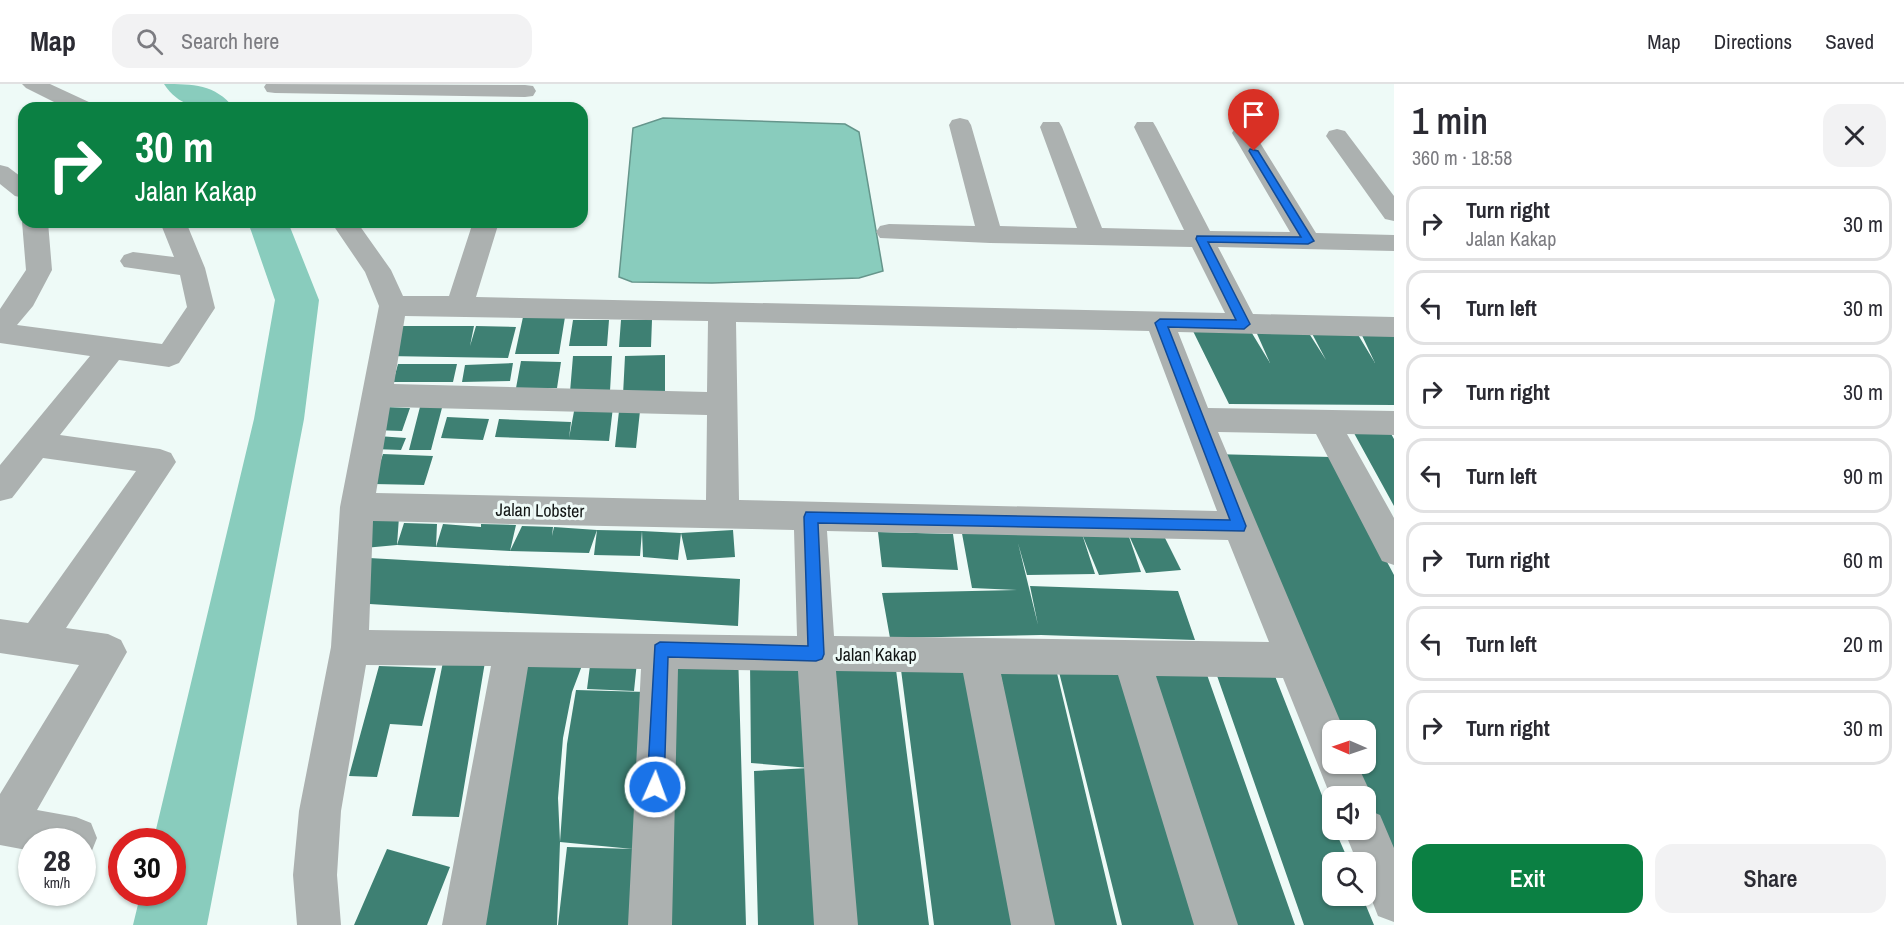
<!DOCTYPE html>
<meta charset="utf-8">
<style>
:root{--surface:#fff;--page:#f2f2f3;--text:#2b2b33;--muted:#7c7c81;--line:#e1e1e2;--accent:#0b8043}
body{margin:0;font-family:"Archivo Narrow",sans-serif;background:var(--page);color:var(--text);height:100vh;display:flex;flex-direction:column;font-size:22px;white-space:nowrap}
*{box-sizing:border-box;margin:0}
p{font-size:20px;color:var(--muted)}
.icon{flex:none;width:33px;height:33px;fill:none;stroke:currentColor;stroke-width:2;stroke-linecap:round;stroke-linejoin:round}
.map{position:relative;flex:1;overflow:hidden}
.panel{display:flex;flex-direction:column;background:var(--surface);width:510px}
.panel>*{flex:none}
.top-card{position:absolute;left:18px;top:18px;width:570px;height:126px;border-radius:18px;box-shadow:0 2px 4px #0004;background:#0b8043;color:#fff;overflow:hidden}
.needle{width:39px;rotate:272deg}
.controls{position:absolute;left:1322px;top:636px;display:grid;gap:12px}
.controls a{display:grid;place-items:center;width:54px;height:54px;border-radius:12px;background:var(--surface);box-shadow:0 2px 4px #0004;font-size:30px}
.speed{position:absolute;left:18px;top:744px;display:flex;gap:12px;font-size:30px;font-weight:700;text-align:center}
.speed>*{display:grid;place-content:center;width:78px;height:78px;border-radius:50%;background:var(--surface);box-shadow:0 2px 4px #0004;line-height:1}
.speed small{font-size:15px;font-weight:400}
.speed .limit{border:9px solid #d22;background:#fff;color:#111}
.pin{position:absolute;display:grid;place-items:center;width:51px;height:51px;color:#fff;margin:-62px -26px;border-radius:50% 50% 50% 0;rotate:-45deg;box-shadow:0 0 6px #0007}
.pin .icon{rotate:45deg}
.me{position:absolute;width:66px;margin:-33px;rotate:2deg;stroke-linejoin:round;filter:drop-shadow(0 0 4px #0008)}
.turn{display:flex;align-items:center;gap:21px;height:126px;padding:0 18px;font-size:27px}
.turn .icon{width:78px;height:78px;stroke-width:2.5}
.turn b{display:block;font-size:42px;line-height:51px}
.round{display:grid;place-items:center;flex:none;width:63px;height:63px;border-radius:18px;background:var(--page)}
.head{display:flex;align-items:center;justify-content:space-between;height:102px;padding:0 18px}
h1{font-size:36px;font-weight:600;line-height:45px}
.action{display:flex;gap:12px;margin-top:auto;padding:12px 18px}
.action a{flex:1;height:69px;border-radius:18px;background:var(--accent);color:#fff;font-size:24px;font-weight:600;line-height:69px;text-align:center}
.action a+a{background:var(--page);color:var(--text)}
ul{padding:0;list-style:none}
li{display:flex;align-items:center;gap:18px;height:75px;margin:0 12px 9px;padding:0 6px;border:3px solid var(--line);border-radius:18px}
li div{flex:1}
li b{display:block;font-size:22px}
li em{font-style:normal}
header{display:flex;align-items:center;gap:36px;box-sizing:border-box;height:84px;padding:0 30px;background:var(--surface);border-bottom:2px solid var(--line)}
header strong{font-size:28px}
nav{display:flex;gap:33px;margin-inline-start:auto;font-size:21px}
.search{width:420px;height:54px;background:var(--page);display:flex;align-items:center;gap:15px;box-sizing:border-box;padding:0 21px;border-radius:18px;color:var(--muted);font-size:22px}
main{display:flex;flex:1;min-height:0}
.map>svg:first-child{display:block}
.water{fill:#89ccbd;stroke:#65958b;stroke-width:1.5}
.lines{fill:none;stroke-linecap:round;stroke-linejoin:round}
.river{fill:#89ccbd;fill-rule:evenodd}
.building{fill:#3e8073}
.minor{fill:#acb1b0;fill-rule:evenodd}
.route{fill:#1a73e8;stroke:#114b97;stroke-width:1.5}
.labels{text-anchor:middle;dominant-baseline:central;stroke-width:6;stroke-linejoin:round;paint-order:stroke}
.street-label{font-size:18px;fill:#121615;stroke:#eefaf7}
</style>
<header>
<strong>Map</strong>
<div class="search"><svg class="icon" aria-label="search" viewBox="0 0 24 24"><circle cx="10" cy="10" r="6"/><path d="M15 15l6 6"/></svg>Search here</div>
<nav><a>Map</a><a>Directions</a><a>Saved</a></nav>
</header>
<main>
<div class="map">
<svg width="1394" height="841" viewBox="0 0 1394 841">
<rect width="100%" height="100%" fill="#eefaf7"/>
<path class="water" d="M663,34L845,40L859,48L883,187L859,194L712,199L632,198L619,193L633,44Z"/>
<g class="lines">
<path class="river" d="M164,0C193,0 215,0 234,24C205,24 182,27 164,0Z
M248,138H288L319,216L304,335L207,841H133L141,808H172V758H153L254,335L275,216Z"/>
</g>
<path class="building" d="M523,233H565L559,270H515Z
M573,236H609L607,262H569Z
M621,236H652L651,263H619Z
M1247,241L1270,279L1254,243H1305L1326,276L1308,242L1354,244L1375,279L1359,245H1394V321L1229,320L1191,243Z
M395,242H474L470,262L476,242L516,243L508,274L386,272Z
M665,271V310L623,311L625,272Z
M573,272H612L610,307L570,308Z
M521,277L561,278L557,304H516Z
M513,279L510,297L462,298L465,281Z
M398,280H457L453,298H393Z
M421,319L443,320L431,366H409Z
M575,322L613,323L609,357L495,353L499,335L571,338L569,354Z
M383,323L410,324L402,347L374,346Z
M619,327H640L636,364L615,363Z
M447,333L489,335L483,356L441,354Z
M1349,340L1386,341L1394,355V422Z
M378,352L406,354L401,366L373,365Z
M383,370L433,372L424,401L373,400Z
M1212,370L1331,373L1394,491V796L1365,728V712H1358L1344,680H1365V646H1330Z
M399,433L397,461L364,464L367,437Z
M404,439L437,440L436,463L397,461Z
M443,440L481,443V440L516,441L510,467L436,463Z
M522,442L553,443L552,452L554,443L597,446L589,469L510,467Z
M1159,442L1181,486L1146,489L1127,447L1141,488L1099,491L1082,450L1095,490L1027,491L1018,459L1038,541L1030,502L1178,507L1195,556L1041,551L890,554L882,509L1017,506L972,504L961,444Z
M597,446L642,447L681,449L678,476L643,473L642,447L640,472L594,471Z
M733,446L735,473L687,476L681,449Z
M878,448L953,450L958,486L882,483Z
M369,474L740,495L738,542L353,519Z
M592,566L638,568L634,607L587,605Z
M738,568L746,841H666L665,571Z
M586,571L572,608L563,654L558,714L560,758L567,660L576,606L647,608L637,841H558L567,763L633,765L560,758L557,841H480L520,573Z
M820,577L895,578L929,841H839Z
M443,578H485L459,733L412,732Z
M750,578L804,579L820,841H758L754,687L810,684L751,679Z
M900,578L974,580L1023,841H934Z
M379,582L436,584L422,642L390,640L377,693L349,692Z
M999,582L1056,585L1117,841H1048Z
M1148,583L1205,585L1295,841H1225Z
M1058,584L1133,586L1212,841H1122Z
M1215,586L1273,587L1332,737V746H1335L1349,778H1332V812H1362L1374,841H1304Z
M387,765L450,783L427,841H354Z"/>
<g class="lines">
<path class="minor" d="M22,0H50L91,19L94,24H66L26,4Z
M266,0L525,1L533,2L536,7L533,12L525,13L275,9L267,8L264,3Z
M960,34L968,36L971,41L1000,142L1077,144L1040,43L1043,38H1059L1062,43L1102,144L1184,146L1134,43L1137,38H1153L1156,43L1210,147L1290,148L1232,49L1235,44H1251L1254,49L1316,149L1394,151V167L1218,163L1253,230L1394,233V253L1178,248L1208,324L1394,327V351L1347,350L1394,434V481L1382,477L1316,350L1218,348L1344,646H1332V680H1357L1372,712L1366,725L1380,731L1394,764V838L1378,832L1365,799V778H1357L1344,746H1365V712H1332V716L1283,594L1156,592L1238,841H1194L1118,591L1001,590L1055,841H1011L963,589L836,587L858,841H814L798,587L678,585L672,841H628L641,585L528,583L486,841H442L491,582L366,581L341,727L337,791L341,841H297L293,791L299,727L331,563L340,423L379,222L365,188L331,138H357L391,186L403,212H449L473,138H499L476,213L1225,229L1192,163L990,159L880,154L876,148L880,142L889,140L975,142L949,41L952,36ZM405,232L708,237L707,308L394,300ZM736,238L1149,247L1217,427L739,416ZM390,323L707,331L706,416L376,409ZM373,437L794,446L797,552L369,546ZM827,447L1228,456L1269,558L834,552Z
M1337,45L1345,47L1394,112V137L1385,135L1326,52L1329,47Z
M0,81L8,83L24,95V114L15,112L0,100Z
M24,136V138H48L52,186L33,222L17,241L162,260L187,223L180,191L124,183L120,177L124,171L133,168L174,173L160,138H186L205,184L215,224L179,279L169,283L119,276L60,351L160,365L171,369L176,378L66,544L108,550L121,556L127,568L37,726L76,733L91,739L97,754L91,769L82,772V758H32V767L0,761V710L79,581L0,569V535L28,539L136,387L43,374L12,414L0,417V381L90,272L0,259V225L26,186L22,138Z"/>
</g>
<path class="route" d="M1250,65L1258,67L1314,157L1308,160L1208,158L1250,240L1244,245L1168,243L1246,442L1244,447L818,439L824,570L822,575L816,577L668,573L664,703L661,709L655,712L649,709L647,703L655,561L660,558L808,562L804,433L806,428L1230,436L1155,239L1160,235L1236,236L1196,155L1197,152L1301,153L1249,67Z"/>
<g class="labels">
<g class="street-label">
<text transform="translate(540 426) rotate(1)">Jalan Lobster</text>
<text x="876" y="570">Jalan Kakap</text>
</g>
</g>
</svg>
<div class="controls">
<a><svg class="needle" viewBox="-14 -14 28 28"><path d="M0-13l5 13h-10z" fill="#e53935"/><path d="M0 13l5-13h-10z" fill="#7c7c81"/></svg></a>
<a><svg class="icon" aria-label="sound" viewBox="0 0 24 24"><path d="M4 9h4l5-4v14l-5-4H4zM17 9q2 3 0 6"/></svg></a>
<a><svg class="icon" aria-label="search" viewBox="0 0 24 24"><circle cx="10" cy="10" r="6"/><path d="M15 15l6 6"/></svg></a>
</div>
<div class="speed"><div>28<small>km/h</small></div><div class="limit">30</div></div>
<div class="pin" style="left:1254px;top:67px;background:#d93025"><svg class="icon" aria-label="arrive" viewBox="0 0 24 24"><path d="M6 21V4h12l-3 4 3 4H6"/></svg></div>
<svg class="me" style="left:655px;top:703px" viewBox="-20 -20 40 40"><circle r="17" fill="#1a73e8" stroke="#fff" stroke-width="3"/><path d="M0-11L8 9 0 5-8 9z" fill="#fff"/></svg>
<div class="top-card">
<div class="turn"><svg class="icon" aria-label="right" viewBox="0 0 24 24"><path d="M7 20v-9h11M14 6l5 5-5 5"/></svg><div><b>30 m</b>Jalan Kakap</div></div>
</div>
</div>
<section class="panel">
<div class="head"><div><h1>1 min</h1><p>360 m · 18:58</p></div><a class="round"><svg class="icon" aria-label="close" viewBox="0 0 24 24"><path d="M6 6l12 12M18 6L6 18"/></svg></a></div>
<ul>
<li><svg class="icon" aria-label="right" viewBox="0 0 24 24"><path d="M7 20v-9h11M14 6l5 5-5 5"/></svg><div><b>Turn right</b><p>Jalan Kakap</p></div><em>30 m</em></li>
<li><svg class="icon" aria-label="left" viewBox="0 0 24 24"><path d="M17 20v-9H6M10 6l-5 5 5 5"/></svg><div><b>Turn left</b></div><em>30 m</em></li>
<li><svg class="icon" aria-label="right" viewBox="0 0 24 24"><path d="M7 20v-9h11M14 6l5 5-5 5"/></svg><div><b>Turn right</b></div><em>30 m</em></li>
<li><svg class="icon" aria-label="left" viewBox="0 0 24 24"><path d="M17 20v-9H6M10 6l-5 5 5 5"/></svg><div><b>Turn left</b></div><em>90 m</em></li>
<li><svg class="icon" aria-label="right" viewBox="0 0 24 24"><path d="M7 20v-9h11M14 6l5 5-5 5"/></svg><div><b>Turn right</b></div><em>60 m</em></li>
<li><svg class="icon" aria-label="left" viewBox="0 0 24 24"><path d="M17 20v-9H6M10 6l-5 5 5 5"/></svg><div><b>Turn left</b></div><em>20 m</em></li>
<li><svg class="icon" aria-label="right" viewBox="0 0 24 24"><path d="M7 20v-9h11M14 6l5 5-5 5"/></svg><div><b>Turn right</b></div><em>30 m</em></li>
</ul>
<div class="action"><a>Exit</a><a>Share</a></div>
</section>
</main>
